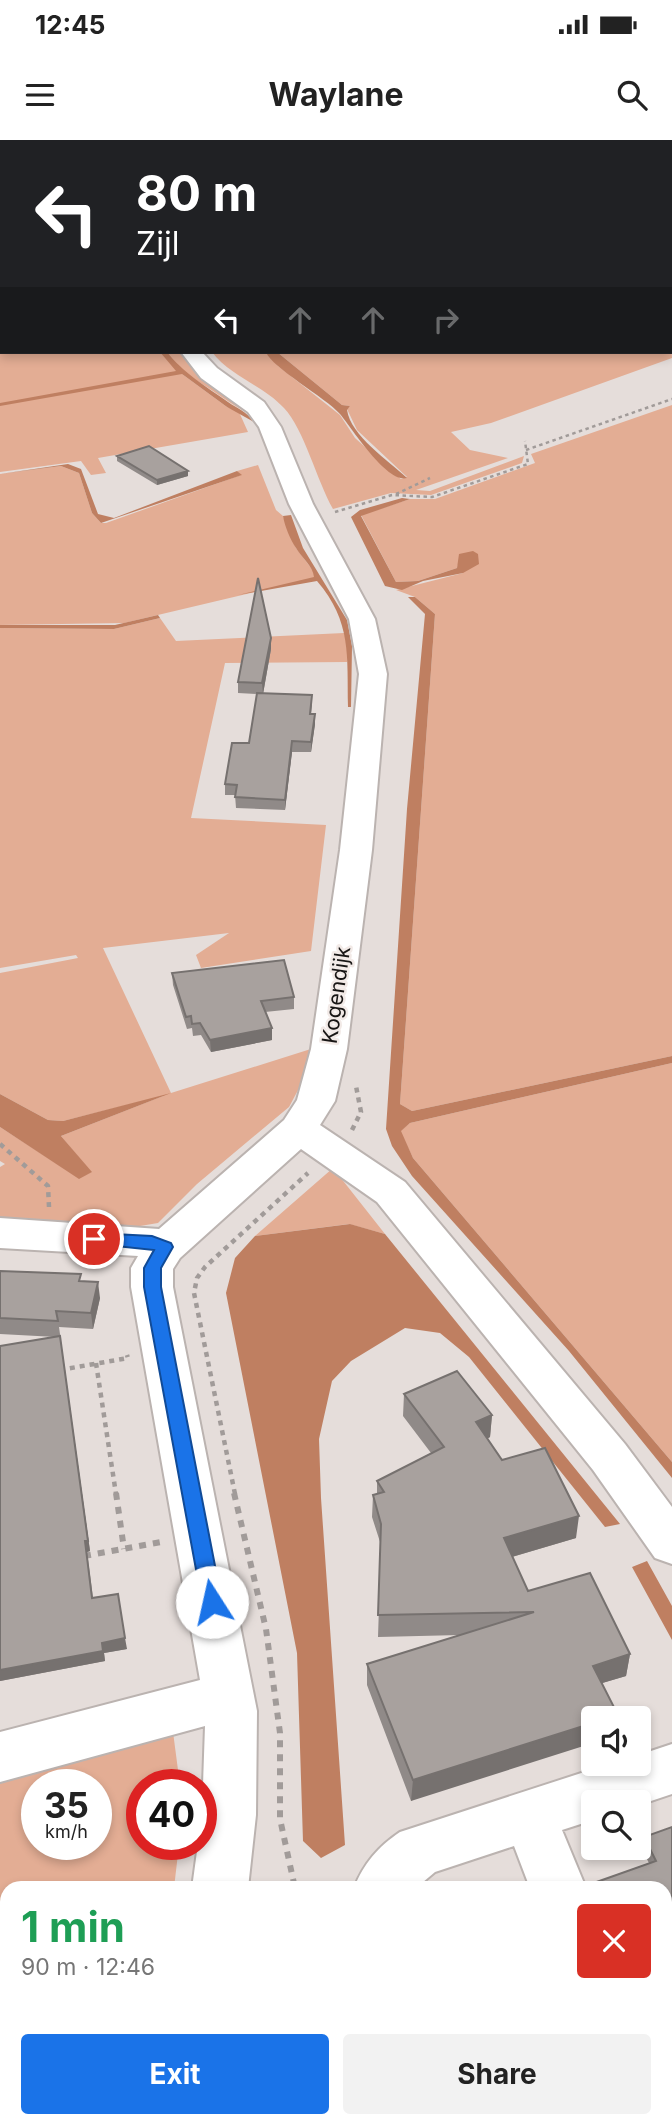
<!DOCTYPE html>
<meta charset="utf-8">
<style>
:root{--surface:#fff;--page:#f2f2f2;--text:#222;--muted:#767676;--accent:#1a73e8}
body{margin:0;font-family:Inter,sans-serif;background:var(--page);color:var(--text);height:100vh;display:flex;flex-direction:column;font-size:26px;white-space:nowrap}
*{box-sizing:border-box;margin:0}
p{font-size:23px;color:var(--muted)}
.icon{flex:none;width:38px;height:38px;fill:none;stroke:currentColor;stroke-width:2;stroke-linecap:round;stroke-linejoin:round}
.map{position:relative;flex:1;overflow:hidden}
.side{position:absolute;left:0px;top:1741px;width:672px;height:247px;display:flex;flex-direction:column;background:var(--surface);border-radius:21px 21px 0 0;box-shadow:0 4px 10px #0003}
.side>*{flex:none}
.hud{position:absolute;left:0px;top:0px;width:672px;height:214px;box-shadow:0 4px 10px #0003;background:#202124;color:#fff;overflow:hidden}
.buttons{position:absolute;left:581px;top:1566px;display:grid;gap:14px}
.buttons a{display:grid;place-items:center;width:70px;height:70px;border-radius:7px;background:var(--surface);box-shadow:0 4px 10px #0003;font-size:35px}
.speed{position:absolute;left:21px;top:1629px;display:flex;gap:14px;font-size:35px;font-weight:700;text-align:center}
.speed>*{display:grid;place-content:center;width:91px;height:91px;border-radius:50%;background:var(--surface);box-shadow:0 4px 10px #0003;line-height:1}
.speed small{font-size:18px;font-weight:400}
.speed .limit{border:10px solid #d22;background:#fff;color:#111}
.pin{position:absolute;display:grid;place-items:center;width:60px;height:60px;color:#fff;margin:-30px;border:4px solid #fff;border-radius:50%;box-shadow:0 2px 7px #0007}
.me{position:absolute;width:77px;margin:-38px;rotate:350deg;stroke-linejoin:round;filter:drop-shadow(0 0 5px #0008)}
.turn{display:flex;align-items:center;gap:24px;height:147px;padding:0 21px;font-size:32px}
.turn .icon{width:91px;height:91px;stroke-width:2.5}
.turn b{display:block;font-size:49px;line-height:60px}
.lanes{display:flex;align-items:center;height:66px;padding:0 21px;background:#0003;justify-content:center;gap:35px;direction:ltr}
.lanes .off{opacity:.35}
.round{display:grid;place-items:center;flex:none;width:74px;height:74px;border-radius:7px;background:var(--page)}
.headline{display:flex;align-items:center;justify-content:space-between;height:119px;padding:0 21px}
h1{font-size:42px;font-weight:700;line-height:52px;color:#1e9e55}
.button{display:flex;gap:14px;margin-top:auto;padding:14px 21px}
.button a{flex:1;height:80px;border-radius:7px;background:var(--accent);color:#fff;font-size:28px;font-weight:700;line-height:80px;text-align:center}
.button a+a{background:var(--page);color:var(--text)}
.status{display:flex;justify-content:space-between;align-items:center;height:49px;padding:0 35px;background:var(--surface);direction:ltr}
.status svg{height:19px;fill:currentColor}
header{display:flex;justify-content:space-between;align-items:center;height:91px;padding:0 21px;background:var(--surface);font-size:32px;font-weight:700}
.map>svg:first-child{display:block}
.green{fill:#e3ad94;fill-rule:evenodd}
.water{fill:#bf7f61}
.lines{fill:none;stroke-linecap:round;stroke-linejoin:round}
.minor-casing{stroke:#bbb3b0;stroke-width:4}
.path-far2{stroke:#a19b99;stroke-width:2.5;stroke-dasharray:3.5 3.5;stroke-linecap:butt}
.path-far1{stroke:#a19b99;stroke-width:4.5;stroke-dasharray:5 5;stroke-linecap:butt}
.path{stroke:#a19b99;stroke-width:6;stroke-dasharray:7 7;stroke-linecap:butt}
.minor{fill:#fff;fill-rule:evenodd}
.wall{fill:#908a88}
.shaded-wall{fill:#76716f}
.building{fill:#a8a19e;stroke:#76716f;stroke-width:2}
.route{fill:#1a73e8;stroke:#114b97;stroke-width:2}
.labels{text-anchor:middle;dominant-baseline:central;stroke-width:5;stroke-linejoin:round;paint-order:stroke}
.street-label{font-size:21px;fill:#171514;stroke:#f2eae7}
</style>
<div class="status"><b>12:45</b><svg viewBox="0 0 49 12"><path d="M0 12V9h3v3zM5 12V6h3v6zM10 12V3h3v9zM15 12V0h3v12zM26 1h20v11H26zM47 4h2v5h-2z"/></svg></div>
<header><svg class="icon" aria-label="menu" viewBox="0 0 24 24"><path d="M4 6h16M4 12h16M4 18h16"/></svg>Waylane<svg class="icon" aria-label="search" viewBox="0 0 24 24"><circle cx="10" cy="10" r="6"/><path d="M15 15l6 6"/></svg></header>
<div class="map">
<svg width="672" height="1987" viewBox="0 0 672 1987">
<rect width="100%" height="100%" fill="#e5ddda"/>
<path class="green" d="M179,0H672V95L670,2Z
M0,78L2,212H181L186,221L246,272C224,261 205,242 182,234L227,267L239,272L248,292L98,318L106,333L91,335L81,321L0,332Z
M670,175L672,218L491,283L451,292L470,310L508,318L416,350L430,351L524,316L522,323L431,355L391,353L333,369C317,341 304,289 284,268C263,245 231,237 212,212H268L278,226L340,275L355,298L401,339L407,337L357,290L347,269L350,266L342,265L277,212H670Z
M672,265V916L412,971L400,964L435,474L415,457L396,450L463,433L459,421L457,428L418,441L396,442L361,375L410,359H435L535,323L531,314Z
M258,325L276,370L283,376L296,408L314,432V438L124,483L0,485V334L61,326L79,333L92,373L101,383H106L241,335L237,331Z
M160,478L176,501L344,493L348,506L347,522L225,523L191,678L326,685L311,811L201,828L196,815L229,793L103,808L171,953L314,908L305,937L289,967L197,1044L158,1083L122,1089L0,1085V1027L5,1024L0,1021V987L79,1038L91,1032L61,996L163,956L63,981L48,980L0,954V833L78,818L76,815L0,828V488L114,489Z
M672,923V1322L413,1018L400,991L410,983Z
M333,1028L385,1094L349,1084L255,1096Z
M173,1592L180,1645H142V1704L179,1705L174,1748H7V1928H0V1635ZM37,1645H96V1704H37Z"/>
<path class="water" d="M160,212H167C181,231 208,248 228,262C238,269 246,271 254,282L227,267L182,234L0,266V263L176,231Z
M266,212H277L342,265L350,266L347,270C351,296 388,320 407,338C387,344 351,287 340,274C325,257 272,228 266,212Z
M68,324L81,329L98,374L114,378L237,331L242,335L101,383L92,373L79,333L61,326L0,334Z
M402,358L410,359L361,376L396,442L418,441L457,428L459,414L473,411L478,414L479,424L463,433L423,441L402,450L385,446L351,377L360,370Z
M291,375L303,408L347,480L352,506L351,567H348C347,516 352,482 317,441L238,455L314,437C313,426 302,418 296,408C290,399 285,387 283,376Z
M408,457H415L435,474L400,964L412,971L672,916V923L410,983L401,991L413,1018L672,1322V1338L569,1211L412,1036L392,1006L386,989L407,669L425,474Z
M158,475L160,478L114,489L0,488V485H115Z
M171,953L61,996L92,1032L79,1039L0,987V954L48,980L63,981Z
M350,1084L385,1094L620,1384L605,1387L469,1217L440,1193L405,1188L351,1221L332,1241L319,1299L321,1358L345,1705L321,1718L303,1701L297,1513L226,1153L235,1118L255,1096Z
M647,1421L672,1466V1500L632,1427Z"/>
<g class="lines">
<g class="minor-casing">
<path id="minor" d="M104,0H120V2H104Z
M181,212H202L217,228L264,262L281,287L313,364L375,479L387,534L372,710L347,909L335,961L320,985L405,1042L625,1304L672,1367V1424L655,1418L593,1330L377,1062L301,1009L180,1118L173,1129V1147L257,1571L256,1675L248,1748H192L198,1704H201L205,1586L0,1642V1592L200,1540L131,1147V1128L138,1116L0,1108V1078L159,1089L284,980L297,960L311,909L340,710L359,534L349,479L289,364L259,287L248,272L201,238Z
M672,1604V1654L639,1665L593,1662V1680L562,1690L586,1748H530L514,1706L435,1732L416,1748H354C364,1723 378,1707 400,1692L609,1624H639V1615Z
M0,1925L7,1926V1981H20L7,1986L0,1985Z
M665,1956L672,1958V1987H624L623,1981H665Z
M164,1981H224V1987H162Z
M297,1981H387V1983L386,1987H299Z"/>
</g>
<path class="path-far2" d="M526,310L672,259
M396,354L430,338
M335,372L392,355L432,357L528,324L525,301"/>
<path class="path-far1" d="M352,990L361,972L356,946
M0,1004L48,1046L49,1067
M96,1223L116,1354
M60,1230L128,1218L127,1215
M235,1354L194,1153L197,1138L205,1127L308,1033"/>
<path class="path" d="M116,1353L124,1409
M234,1353L266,1489L280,1593V1679L295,1748
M84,1416L161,1402"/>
<use href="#minor" class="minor"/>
</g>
<path class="wall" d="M117,316L188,331V336L157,345L117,321Z
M271,509L263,554L312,565L311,574H315V584L311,612H292L285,670L236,668L235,655H225V644L249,603L257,554L238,553V542Z
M172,833L294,857V869L265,872L272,900L211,912L201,895L193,896L192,888L187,889L173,845Z
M0,1131L82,1142L100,1158L93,1189L59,1187L90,1411L87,1412L93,1458L127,1509L104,1513L105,1521L0,1541L56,1197L0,1194Z
M404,1254L492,1275L490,1297L487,1299L502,1320L576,1398L512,1417L528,1451L630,1514L626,1536L602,1543L411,1661L367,1545V1524L460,1495L378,1497L381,1405L372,1377L373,1355L377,1354V1341L431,1313L403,1276Z
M672,1687V1777L665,1763V1748H590L591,1744L649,1723L641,1708L644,1697Z
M672,1940V1956L666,1955L665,1970V1943Z
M429,1981H524L523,1987H432Z"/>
<path class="shaded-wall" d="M188,331V336L157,345V340Z
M271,498V509L263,554L262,543Z
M315,574V584L311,612V602Z
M292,601V612L285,670V660Z
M272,888V900L211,912L210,900Z
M98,1142L100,1158L93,1189L91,1173Z
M60,1196L90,1411L87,1412Z
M492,1275L490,1297L474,1305L476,1282Z
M579,1376L576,1398L501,1420L504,1398Z
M125,1498L127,1509L104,1513L105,1521L0,1541V1530L102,1503Z
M630,1514L626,1536L589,1547L593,1526Z
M593,1583V1603L411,1661L413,1640Z
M672,1866V1871L665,1873V1868Z
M516,1981H524L523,1987H502Z"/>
<path class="building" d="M149,306L188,331L157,340L117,316Z
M258,438L271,498L262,543L238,542Z
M257,553L312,555L310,574H315L311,602L292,601L285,660L235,657L237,645L225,644L232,603H249Z
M284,820L294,857L261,861L272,888L210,900L200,883L192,884L191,876L186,877L172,833Z
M0,1131L81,1134L79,1141L98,1142L91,1173L56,1171L58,1181L0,1178Z
M60,1196L88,1401H85L92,1458L118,1454L125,1498L102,1503L103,1511L0,1530V1206Z
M457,1231L492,1275L476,1282L502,1320L545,1308L579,1376L504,1398L528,1451L590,1433L630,1514L593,1526L618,1575L607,1578H593V1583L413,1640L367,1524L534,1472L378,1475L381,1384L373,1355L384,1352L377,1341L444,1307L404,1254Z
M672,1687V1760L666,1749L665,1748H592L591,1744L656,1721L644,1697Z
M671,1822L672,1824V1866L665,1868V1824Z
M672,1940V1946L667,1944L665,1969V1943Z
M434,1981H516L502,1987H436Z"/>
<path class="route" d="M94,1093L152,1096L171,1103L173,1107L161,1128V1147L222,1462L219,1469L212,1471L205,1469L202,1462L144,1147V1128L154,1110L88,1103L85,1099Z"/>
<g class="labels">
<g class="street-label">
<text transform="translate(336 855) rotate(-82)">Kogendijk</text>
</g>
</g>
</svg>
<div class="buttons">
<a><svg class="icon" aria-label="sound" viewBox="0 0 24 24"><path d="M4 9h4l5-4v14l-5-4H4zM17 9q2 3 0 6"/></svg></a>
<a><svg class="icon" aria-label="search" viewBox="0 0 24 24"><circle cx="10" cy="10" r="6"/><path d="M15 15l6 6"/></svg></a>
</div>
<div class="speed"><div>35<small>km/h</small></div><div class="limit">40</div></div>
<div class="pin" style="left:94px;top:1099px;background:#d93025"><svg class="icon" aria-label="arrive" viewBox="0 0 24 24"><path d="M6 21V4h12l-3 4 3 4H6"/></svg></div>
<svg class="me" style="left:212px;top:1462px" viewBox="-20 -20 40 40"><circle r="19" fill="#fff"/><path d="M0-13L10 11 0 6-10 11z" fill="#1a73e8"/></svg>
<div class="hud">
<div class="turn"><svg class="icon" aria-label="left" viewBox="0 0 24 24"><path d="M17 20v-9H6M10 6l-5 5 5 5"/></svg><div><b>80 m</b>Zijl</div></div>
<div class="lanes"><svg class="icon" aria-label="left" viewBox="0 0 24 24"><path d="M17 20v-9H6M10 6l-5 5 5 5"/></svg><svg class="icon off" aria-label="ahead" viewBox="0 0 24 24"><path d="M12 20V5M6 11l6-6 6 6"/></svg><svg class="icon off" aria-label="ahead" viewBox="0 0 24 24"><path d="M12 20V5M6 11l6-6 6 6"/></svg><svg class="icon off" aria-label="right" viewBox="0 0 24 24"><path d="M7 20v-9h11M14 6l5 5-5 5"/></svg></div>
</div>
<section class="side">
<div class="headline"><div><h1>1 min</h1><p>90 m · 12:46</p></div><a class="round" style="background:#d93025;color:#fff"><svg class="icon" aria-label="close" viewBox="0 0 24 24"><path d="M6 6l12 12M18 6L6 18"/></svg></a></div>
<div class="button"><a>Exit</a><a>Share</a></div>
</section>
</div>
